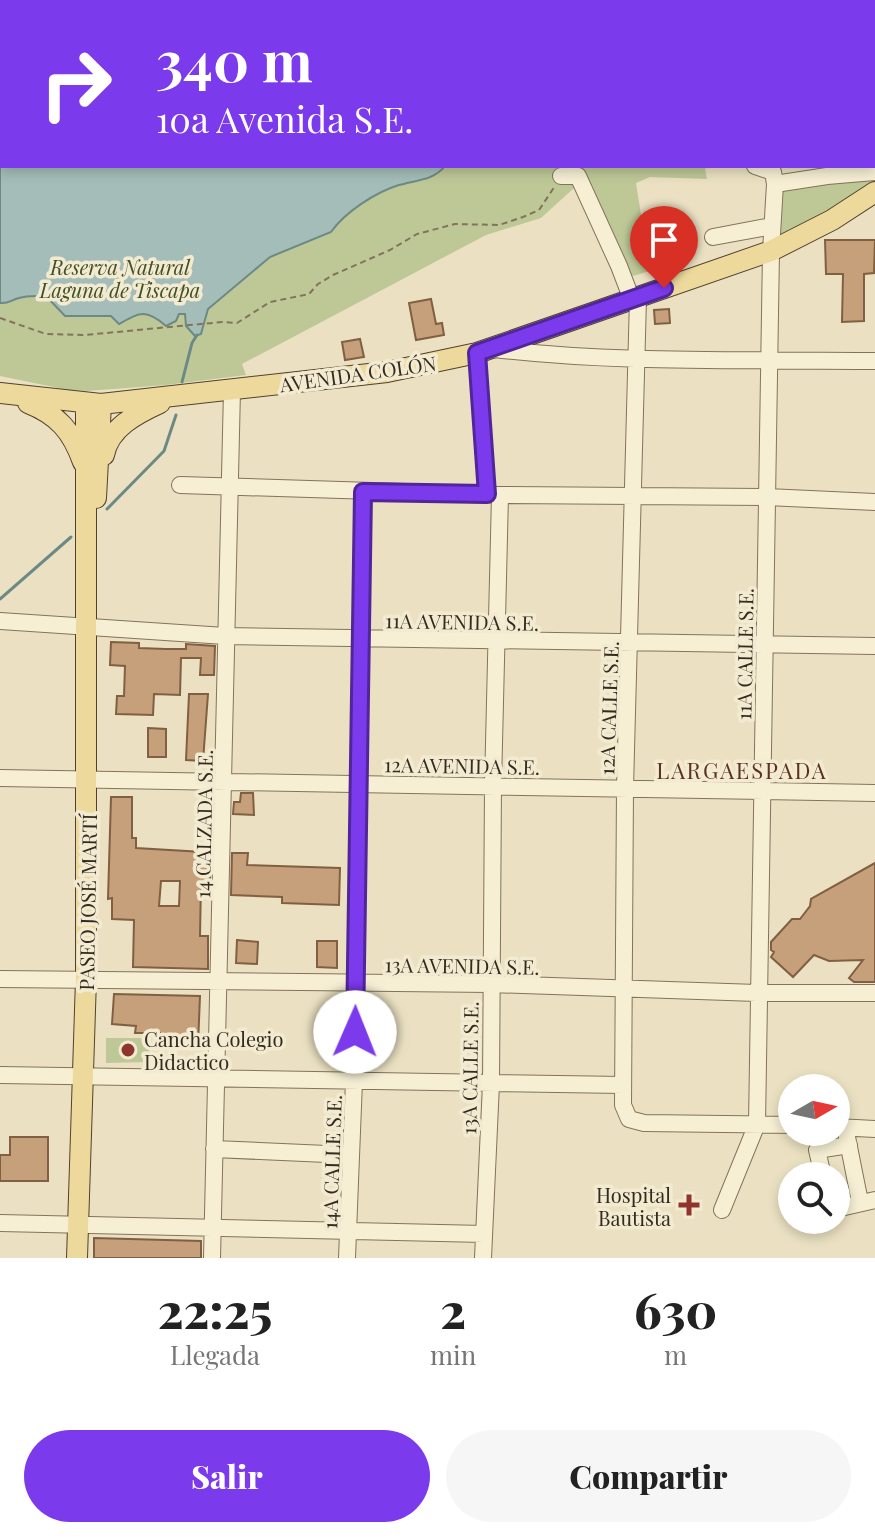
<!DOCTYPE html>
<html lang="es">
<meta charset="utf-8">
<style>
:root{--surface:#fff;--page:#f6f6f6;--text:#222;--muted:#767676;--accent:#7c3aed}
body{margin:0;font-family:"Playfair Display",serif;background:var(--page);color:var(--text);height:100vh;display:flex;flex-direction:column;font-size:30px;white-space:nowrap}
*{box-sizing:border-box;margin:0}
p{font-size:26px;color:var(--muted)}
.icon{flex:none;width:44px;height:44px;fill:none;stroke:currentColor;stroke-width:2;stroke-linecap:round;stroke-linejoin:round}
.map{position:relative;height:1258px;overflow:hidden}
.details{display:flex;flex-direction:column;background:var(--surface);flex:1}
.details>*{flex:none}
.banner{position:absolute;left:0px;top:0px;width:876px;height:168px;box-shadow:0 4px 12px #0003;background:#7c3aed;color:#fff;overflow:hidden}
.needle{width:52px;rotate:81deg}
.buttons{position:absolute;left:778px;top:1074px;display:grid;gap:16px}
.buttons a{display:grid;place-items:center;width:72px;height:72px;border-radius:50%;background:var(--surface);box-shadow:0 4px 12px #0003;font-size:40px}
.pin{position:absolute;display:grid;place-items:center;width:68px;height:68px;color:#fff;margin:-82px -34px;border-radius:50% 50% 50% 0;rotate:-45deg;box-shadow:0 0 8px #0007}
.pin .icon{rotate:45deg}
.me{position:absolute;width:88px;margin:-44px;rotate:1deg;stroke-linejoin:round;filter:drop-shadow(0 0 6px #0008)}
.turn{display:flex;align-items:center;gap:28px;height:168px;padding:0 24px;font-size:36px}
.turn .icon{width:104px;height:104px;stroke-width:2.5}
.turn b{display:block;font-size:56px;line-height:68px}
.eta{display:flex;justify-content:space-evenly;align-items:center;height:136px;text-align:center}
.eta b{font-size:48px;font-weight:800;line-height:56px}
.primary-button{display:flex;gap:16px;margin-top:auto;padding:16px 24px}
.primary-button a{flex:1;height:92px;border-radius:48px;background:var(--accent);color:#fff;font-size:32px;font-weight:800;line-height:92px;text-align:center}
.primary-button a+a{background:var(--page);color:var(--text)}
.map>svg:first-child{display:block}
.green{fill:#bec897}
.water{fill:#a4bdb8;stroke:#6c8a85;stroke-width:2}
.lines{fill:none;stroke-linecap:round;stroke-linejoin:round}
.stream{stroke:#6c8a85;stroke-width:3}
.building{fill:#c6a07a;stroke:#805f42;stroke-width:2;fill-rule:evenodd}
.minor-casing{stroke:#83735a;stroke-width:18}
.major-casing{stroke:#51412e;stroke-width:22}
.path{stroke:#83735a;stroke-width:2;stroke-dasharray:6 4;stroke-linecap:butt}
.minor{stroke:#f6efd4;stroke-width:16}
.major{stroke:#ecd99b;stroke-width:20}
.route-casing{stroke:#51269a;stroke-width:20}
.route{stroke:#7c3aed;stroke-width:14}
.poi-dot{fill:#8e352e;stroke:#f3ebd1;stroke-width:3}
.labels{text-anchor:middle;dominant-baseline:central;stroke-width:7;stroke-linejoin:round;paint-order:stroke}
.park-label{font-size:20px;font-style:italic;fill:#414f25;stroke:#f3ebd1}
.street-label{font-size:20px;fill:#342a1e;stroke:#f3ebd1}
.poi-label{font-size:20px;fill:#342a1e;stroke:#f3ebd1;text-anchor:start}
.neighbourhood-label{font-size:22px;letter-spacing:2px;fill:#5d3120;stroke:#f3ebd1}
</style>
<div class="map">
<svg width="875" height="1258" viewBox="0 0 875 1258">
<rect width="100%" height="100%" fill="#ebe1c2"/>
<path class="green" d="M0,0H551L2,2V166H709L705,169L707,179L650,177L636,183L650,271L633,276L627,271L585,178L541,218L486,235L242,364L246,375L166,385L87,391L68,390L0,376Z
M875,177V183L853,199L779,235L782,191L785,188Z
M106,1038H149L150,1062L106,1063Z"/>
<path class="water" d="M0,0H425L2,2V166H445C433,181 416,180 399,185C376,192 345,212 331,232L270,257L208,309L201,334L195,336L186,326L185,314H179L176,321L166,326C145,308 139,313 119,324L111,316H65L46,296C37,296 28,295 19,298C11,300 9,304 0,303Z"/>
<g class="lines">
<path class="stream" d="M182,382L192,343L197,335
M107,509L164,451L176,415
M0,599L71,537"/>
</g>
<path class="building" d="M825,240H875L874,273L864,274V321L842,322L843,274H826Z
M431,299L436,324L442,323L444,335L416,340L409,303Z
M669,309L670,323L655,324L654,310Z
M360,339L364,357L345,360L342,342Z
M111,642L139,643V648L166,649H186V644L215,646L214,675H200L201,658H181L180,695L154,694L153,715L116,714L117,696H124L125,666L110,665Z
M189,694H208L203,761L186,760Z
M148,728L166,729V757H148Z
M241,793H253L254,815L233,814L234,802H240Z
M111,797H132V838H136V848L203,852V864H210V882H201L200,936H208V969L133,967L134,920L112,919V898L108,899ZM161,881H180L179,906H159Z
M232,853H248L247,865L340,868L339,905L282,903V897L231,895Z
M875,863V982H854L849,978L863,960L829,961L814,955L793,977L771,957L774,952L771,950V942L792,919H800L810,906L811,899Z
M237,940L258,942L257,964L236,963Z
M317,941H337V968L317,967Z
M114,994L200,996L198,1045L183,1044V1041H160V1033H135L136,1026L112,1024Z
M10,1137H48V1181H0V1155H10Z
M94,1238L201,1241V1258H94Z"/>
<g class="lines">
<g class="minor-casing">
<path id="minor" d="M599,2V0
M677,2V0
M828,2V0
M561,176H578L619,266L632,300
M775,184L827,176L875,172
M713,237L772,226
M638,298L625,788L623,1105L629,1119L644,1123L792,1125
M494,349C621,364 748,359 875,361
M477,353L487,494
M180,485L500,495L767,497L875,502
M0,621L225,636L875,646
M0,778L875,793
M0,979L491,984L757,993H875
M0,1075L623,1085
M837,1127L875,1129
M845,1127L860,1202
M214,1149L349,1155
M823,1176L817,1150L849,1145
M836,1209L875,1200
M722,1210L757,1124L771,251L775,184L773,172L755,166
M0,1223L484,1234
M212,1258L232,390
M347,1258L354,1081L363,492
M483,1258L491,1084L493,785L500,495"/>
</g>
<g class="major-casing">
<path id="major" d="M0,393L101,404L387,372L477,353L771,251L832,220L875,192
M28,403C58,415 72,431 83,462
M104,455C109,428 136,414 160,403
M96,498L101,404
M77,1258L86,979V404"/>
</g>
<path class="path" d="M453,2L454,0
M0,318L46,334L85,335L222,322L237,323L270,302L309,294L318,284L333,275L390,250L417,234L455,224L499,225L523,217L539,210L555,186"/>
<use href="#minor" class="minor"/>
<use href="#major" class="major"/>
</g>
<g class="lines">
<g class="route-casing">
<path id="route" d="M355,1032L363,492L487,494L477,353L664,288"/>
</g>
<use href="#route" class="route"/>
</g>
<g class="poi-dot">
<circle cx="128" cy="1050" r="8"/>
<path d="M685 1193h8v8h8v8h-8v8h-8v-8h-8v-8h8z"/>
</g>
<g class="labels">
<g class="park-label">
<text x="120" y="266">Reserva Natural<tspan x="120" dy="23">Laguna de Tiscapa</tspan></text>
</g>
<g class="street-label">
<text transform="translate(358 373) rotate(-8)">AVENIDA COLÓN</text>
<text transform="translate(462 621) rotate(1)">11A AVENIDA S.E.</text>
<text transform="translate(744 654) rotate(-89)">11A CALLE S.E.</text>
<text transform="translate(608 708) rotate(-88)">12A CALLE S.E.</text>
<text transform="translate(462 765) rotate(1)">12A AVENIDA S.E.</text>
<text transform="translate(203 824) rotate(-89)">14 CALZADA S.E.</text>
<text transform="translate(87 902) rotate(-89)">PASEO JOSÉ MARTÍ</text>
<text transform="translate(462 965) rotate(1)">13A AVENIDA S.E.</text>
<text transform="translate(469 1068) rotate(-89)">13A CALLE S.E.</text>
<text transform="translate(331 1162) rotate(-88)">14A CALLE S.E.</text>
</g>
<g class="poi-label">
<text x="144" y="1038">Cancha Colegio<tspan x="144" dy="23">Didactico</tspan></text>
<text x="671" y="1194" text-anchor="end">Hospital<tspan x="671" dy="23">Bautista</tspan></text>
</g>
<g class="neighbourhood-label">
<text x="742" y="770">LARGAESPADA</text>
</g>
</g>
</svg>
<div class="buttons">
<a><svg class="needle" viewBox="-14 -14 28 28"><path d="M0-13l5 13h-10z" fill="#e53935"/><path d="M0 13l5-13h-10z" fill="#767676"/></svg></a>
<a><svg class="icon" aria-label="search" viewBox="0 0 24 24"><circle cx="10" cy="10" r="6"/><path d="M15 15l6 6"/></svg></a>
</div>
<div class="pin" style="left:664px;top:288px;background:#d93025"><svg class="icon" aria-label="arrive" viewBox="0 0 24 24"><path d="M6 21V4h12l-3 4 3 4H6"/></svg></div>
<svg class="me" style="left:355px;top:1032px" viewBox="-20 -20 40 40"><circle r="19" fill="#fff"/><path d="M0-13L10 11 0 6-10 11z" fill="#7c3aed"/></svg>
<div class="banner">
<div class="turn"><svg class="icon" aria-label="right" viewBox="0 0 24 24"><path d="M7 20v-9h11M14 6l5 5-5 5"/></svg><div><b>340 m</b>10a Avenida S.E.</div></div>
</div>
</div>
<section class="details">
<div class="eta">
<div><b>22:25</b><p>Llegada</p></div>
<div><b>2</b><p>min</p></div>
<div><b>630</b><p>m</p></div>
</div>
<div class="primary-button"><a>Salir</a><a>Compartir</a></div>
</section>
